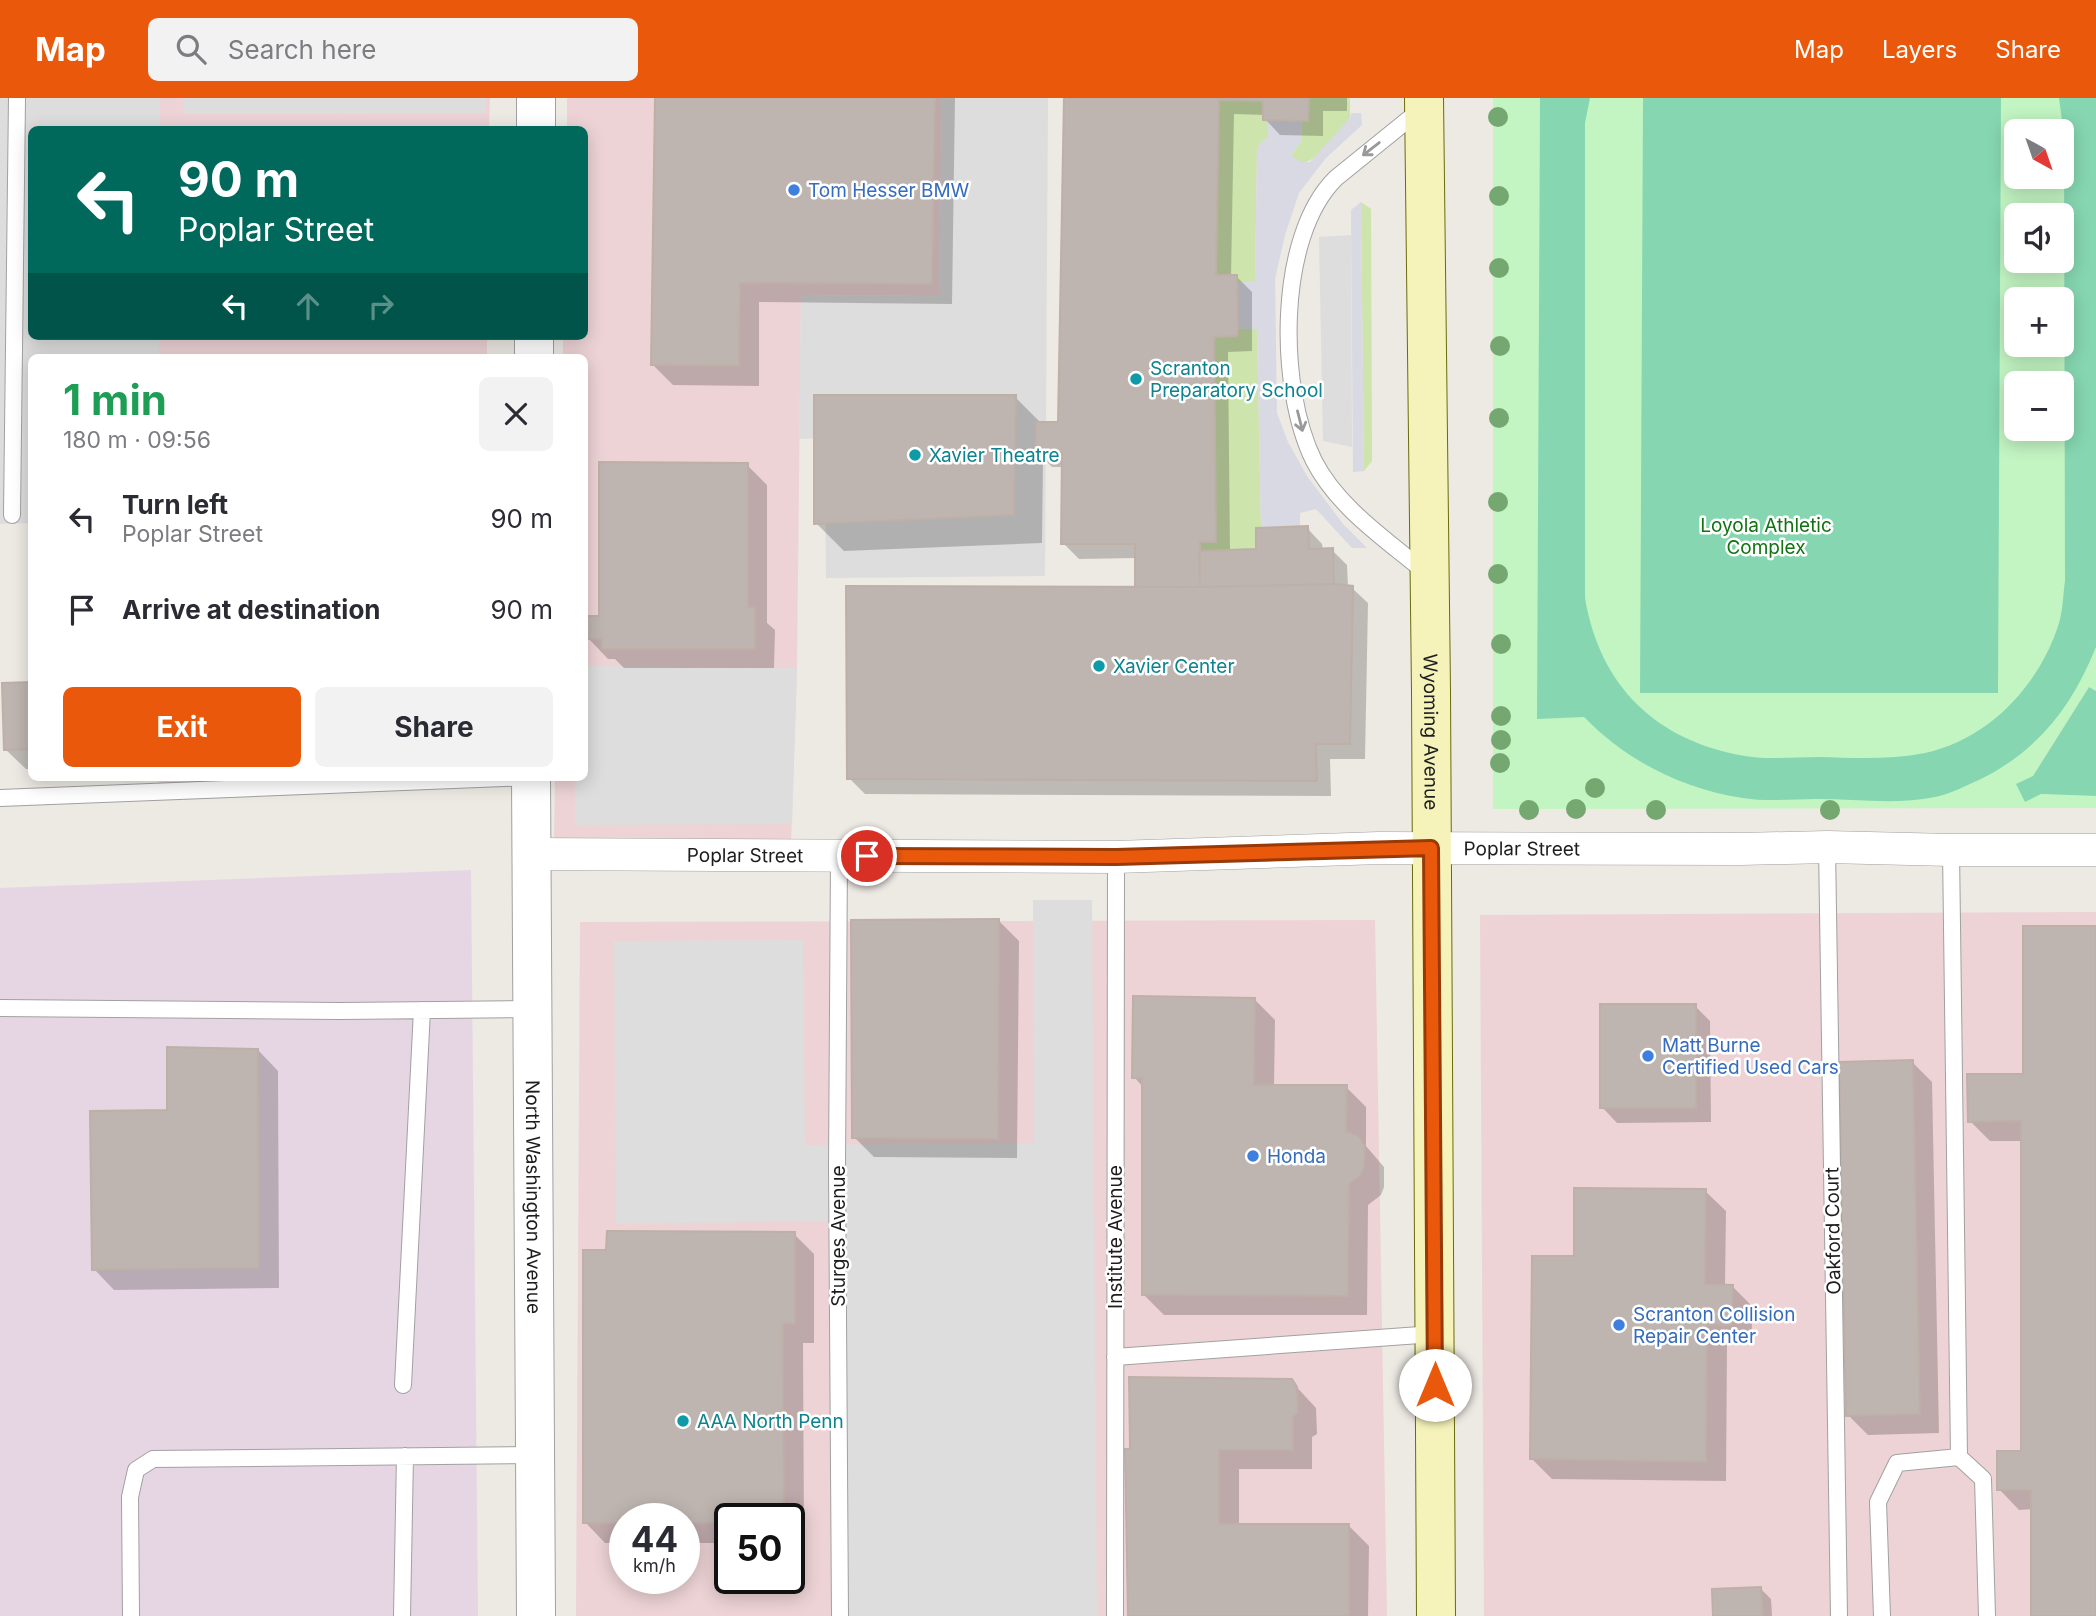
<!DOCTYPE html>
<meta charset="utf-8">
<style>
:root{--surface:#fff;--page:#f2f2f3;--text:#2b2b33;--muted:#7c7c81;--accent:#ea580c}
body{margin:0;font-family:Inter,sans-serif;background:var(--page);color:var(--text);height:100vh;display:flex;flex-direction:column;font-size:26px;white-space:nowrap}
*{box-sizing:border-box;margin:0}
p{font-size:23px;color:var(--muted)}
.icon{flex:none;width:38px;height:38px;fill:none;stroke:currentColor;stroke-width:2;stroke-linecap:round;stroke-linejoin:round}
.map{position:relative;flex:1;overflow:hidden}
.sheet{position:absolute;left:28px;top:256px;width:560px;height:427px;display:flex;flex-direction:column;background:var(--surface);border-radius:10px;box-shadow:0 4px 18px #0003}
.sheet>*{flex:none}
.top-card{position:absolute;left:28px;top:28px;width:560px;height:214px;border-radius:10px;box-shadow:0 4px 18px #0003;background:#00695c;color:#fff;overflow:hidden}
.needle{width:46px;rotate:140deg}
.fabs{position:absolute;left:2004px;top:21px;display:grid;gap:14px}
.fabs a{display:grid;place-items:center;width:70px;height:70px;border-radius:10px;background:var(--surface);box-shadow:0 4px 18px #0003;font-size:35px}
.speed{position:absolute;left:609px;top:1405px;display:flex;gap:14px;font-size:35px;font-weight:700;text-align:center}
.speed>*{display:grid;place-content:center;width:91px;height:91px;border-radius:50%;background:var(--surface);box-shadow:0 4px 18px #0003;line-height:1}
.speed small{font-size:18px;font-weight:400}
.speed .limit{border:4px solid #111;border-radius:10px;background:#fff;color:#111}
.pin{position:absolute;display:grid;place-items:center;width:60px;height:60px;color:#fff;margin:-30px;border:4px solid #fff;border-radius:50%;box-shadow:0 2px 7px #0007}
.me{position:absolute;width:77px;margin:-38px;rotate:0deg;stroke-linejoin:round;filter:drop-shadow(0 0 5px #0008)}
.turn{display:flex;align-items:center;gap:24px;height:147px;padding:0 35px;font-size:32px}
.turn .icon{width:91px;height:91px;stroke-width:2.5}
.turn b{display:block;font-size:49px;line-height:60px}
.lanes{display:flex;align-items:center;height:66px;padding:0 35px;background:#0003;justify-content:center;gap:35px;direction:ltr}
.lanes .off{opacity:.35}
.round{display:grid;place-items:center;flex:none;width:74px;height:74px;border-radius:10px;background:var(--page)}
.headline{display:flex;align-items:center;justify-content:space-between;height:119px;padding:0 35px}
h1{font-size:42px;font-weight:700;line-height:52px;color:#1e9e55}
.primary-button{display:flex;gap:14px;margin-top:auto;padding:14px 35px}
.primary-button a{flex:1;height:80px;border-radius:10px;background:var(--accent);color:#fff;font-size:28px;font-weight:700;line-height:80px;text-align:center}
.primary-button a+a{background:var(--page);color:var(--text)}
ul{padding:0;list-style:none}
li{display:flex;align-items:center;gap:21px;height:91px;padding:0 35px}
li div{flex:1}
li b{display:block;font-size:26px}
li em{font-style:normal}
header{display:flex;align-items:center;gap:42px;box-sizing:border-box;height:98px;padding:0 35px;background:var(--accent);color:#fff}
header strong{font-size:33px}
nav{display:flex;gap:38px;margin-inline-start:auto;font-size:24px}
.search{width:490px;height:63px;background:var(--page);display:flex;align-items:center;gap:18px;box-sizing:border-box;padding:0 24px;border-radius:10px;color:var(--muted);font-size:26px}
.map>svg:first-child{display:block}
.commercial{fill:#edd3d5;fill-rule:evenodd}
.industrial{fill:#e6d6e4}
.grass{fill:#cde4ac}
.park{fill:#c3f5c3;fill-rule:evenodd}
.pitch{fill:#86d7b1}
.parking{fill:#ddd}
.plaza{fill:#d8d9e3}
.shadow{fill:#0003}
.building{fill:#beb5b0;stroke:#beafa7;stroke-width:2}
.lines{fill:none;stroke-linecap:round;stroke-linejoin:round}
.service-casing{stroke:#a1a1a1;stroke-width:18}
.minor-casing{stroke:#a1a1a1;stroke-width:33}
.tertiary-casing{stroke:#a1a1a1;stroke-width:40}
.secondary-casing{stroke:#696c0c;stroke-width:40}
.service{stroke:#fff;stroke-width:16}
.minor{stroke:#fff;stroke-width:32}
.tertiary{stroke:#fff;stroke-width:38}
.secondary{stroke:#f5f3ba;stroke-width:38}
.tree{fill:#75a871}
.oneway{stroke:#999}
.route-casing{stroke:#983908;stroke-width:18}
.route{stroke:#ea580c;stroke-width:12}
.shop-dot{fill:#3f7fe0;stroke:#fff;stroke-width:2.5}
.culture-dot{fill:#0f9aa8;stroke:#fff;stroke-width:2.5}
.labels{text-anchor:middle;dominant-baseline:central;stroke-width:5;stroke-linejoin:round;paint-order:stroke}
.shop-label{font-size:19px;fill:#366cbe;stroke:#fff;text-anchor:start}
.culture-label{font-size:19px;fill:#0d838f;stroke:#fff;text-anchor:start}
.park-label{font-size:19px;fill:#137313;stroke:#fff}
.street-label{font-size:19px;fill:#1d1d1d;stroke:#fff}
</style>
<header>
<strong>Map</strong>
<div class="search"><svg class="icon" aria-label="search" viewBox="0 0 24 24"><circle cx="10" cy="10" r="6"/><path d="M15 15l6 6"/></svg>Search here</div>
<nav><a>Map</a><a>Layers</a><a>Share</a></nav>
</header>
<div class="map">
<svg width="2096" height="1518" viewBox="0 0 2096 1518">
<rect width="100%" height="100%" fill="#ede9e3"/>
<path class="commercial" d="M160,0H490L489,31L160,32Z
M567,0H942L939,198L801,197L797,570L791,745L554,740L555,679H584V259H563V238H584V32L567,31Z
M159,238H487V259H159Z
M159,679H483L159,689Z
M2096,814V1518H1484L1480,817Z
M1375,822L1387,1518H576L580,824ZM625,1421H684V1480H625ZM730,1421H789V1480H730Z"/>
<path class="industrial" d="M471,772L478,1518H0V790Z"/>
<path class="grass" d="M1309,0H1350V20C1341,31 1315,68 1301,64C1297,63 1294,60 1291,58L1301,43L1302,23Z
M1219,2L1263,3V22H1268V40L1261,44L1257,52L1255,184L1237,185L1216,177Z
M1361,104L1371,111L1372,363L1364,373Z
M1238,230L1257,231L1261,430H1256V451L1199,453L1200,444H1215L1214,239L1237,238Z"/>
<path class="park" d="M1493,0H2096V593L2089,589L2033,678L2041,696L2096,698V710L1493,711ZM2016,33H2062V79H2016ZM2016,117H2062V163H2016ZM2016,201H2062V247H2016ZM2016,285H2062V331H2016Z"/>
<path class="pitch" d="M1540,0H1590L1585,25V500C1600,589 1657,643 1745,658C1769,662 1796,659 1819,659C1855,660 1890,662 1925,655C1990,641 2040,586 2059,525C2063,512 2063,496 2065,483L2064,38L2059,0H2096V549C2072,609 2038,653 1979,682C1965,688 1950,696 1935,699C1897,707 1855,701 1817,701C1793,701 1767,704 1743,700C1682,691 1627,663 1584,619L1537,621Z
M1643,0H2001L1998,595H1640Z
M2089,589L2096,593V698L2041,696L2025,704L2016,686L2033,678Z"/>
<path class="parking" d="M0,0H160V31L32,32V238H159V259H32L31,425L0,426Z
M183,0H486V15L184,16Z
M942,0H1048L1045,478L826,480L825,340L799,341L801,197L939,198Z
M1351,137L1352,349L1323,343L1319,139Z
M585,568L797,570L792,726L575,727V679H584Z
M1033,802H1092L1097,1518H841L837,1123L616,1126L614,843L803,842L805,1047L1034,1045Z"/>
<path class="plaza" d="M1351,15H1361L1362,27L1326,60L1299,95L1285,137L1275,181L1277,315L1288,344L1307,378L1343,426L1367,450H1352L1316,411L1300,415V429L1261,430L1257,232L1238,230L1237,185L1255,183L1257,52L1261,44L1268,40V22L1302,23L1301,43L1291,58L1301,64H1310L1350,20Z
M1361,104L1364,373L1353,374L1351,112Z"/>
<path class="shadow" d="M657,0H955L952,206L759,204V288L673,287L653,267Z
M1065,0H1347V13H1323V38L1280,37L1265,21V17L1234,16L1231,179H1237L1252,194V253L1228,254L1230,454L1258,453L1307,430L1322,446L1323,452H1332L1347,467L1348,489L1352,490L1368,505L1365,661H1330L1331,698L865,696L849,680L1137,491V460L1079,461L1063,445V369H1052L1043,360L1042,445L844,453L816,425L1015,299L1042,326H1060Z
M198,238H293V240L199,239Z
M747,367L767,387V525L775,532L774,570H624L615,561H608L588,540L601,520Z
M32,586V671H26L5,651Z
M999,823L1019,843L1017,1060L874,1059L854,1039Z
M2096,830V1518H2033V1411L2019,1412L1999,1391L2023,1355L2022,1043H1990L1970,1023L2025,978Z
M1255,902L1275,922L1274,988L1346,989L1366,1009V1048L1384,1069V1089L1381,1097L1368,1107L1367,1217H1164L1144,1197V990L1134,979Z
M1695,908L1710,923L1711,1024L1617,1025L1602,1009Z
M258,952L278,973L279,1190L114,1192L94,1171L169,1014Z
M1912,964L1932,984L1939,1335L1868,1337L1848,1317Z
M1705,1093L1726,1113L1725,1189H1733L1753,1209L1751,1246H1727L1726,1383L1552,1381L1532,1361L1576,1160Z
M794,1136L814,1156V1245H803L804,1445H789V1421H730V1445H684V1421H625V1445H605L585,1424L608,1154Z
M1291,1283L1316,1310L1317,1336L1312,1339V1371H1239V1428H1349L1369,1448L1368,1518H1130L1127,1353Z
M1761,1491L1771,1501L1772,1518H1715Z"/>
<path class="building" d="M655,0H935L932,186L740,185L739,268L651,267Z
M1064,0H1309L1308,23L1263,22V3L1219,2L1216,177H1237L1238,230L1237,238L1214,239L1216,444H1200V489H1135V446H1061L1062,354H1035L1036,324H1058Z
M814,297H1016L1014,417L814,426Z
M599,364L748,365V509L755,510V551H602L601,541H586V518H599Z
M1308,428L1309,451L1333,450L1334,486L1200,489L1199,453L1256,451V430Z
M1334,486L1353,488L1350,646H1316L1317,683L847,681L846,488L1200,489Z
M32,584V651L4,652L2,585Z
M999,821L998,1041L852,1040L851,822Z
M2023,828H2096V1518H2031V1392H1997V1353H2021V1023L1968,1024L1967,976H2023Z
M1133,898L1255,900L1254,987H1347L1346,1033L1358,1038L1365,1048L1364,1069L1361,1077L1349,1086L1348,1198L1142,1197V980H1132Z
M1600,906H1696V1010H1600Z
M167,949L258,951L259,1170L92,1172L90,1013L167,1012Z
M1913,962L1920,1316L1846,1318L1839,964Z
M1574,1090L1706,1091L1705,1186L1733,1187L1732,1227H1707L1706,1364L1530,1361L1532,1158H1574Z
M607,1133L795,1134V1226L783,1225L784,1421H730V1425H684V1421H625V1425H583V1152H606Z
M1129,1279L1292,1281L1297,1289L1298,1315L1293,1319V1352H1219V1426H1349V1518H1128L1125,1351H1130Z
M1761,1489L1763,1518H1713L1712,1491Z"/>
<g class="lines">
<g class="service-casing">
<path id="service" d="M1420,12L1336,80C1276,139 1278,291 1314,363C1338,410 1387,442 1426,475
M12,417L17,0
M0,700L531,679
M1827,749L1839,1518
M839,758L837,1069L840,1518
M0,910L340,913L531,911
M1115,1259L1434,1236
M403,1287L422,912
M1959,1359L1983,1381L1987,1518
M131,1518L130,1399L136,1372L153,1361L535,1357
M402,1518L405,1358
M1115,1518L1116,759
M1882,1518L1878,1404L1897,1365L1959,1359L1951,752"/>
</g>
<g class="minor-casing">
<g id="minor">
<path id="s1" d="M530,756L1116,759L1379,750L1741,751L1827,749L1951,752H2096"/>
</g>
</g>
<g class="tertiary-casing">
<g id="tertiary">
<path d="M536,32V0"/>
<path d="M534,259V238"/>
<path id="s2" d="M531,679L536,1518"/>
</g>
</g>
<g class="secondary-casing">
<g id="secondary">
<path id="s3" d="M1424,0L1431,593L1436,1518"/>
</g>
</g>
<use href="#service" class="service"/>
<use href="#minor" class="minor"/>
<use href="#tertiary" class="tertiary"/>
<use href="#secondary" class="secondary"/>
</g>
<g class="tree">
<circle cx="1498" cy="19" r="10"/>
<circle cx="1499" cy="98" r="10"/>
<circle cx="1499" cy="170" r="10"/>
<circle cx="1500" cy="248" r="10"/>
<circle cx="1499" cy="320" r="10"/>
<circle cx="1498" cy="404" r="10"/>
<circle cx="1498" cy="476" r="10"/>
<circle cx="1501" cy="546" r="10"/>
<circle cx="1501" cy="618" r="10"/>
<circle cx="1501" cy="642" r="10"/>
<circle cx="1500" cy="665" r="10"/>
<circle cx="1595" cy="690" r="10"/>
<circle cx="1576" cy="711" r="10"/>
<circle cx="1529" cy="712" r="10"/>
<circle cx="1656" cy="712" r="10"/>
<circle cx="1830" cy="712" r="10"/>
</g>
<defs><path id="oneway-shaft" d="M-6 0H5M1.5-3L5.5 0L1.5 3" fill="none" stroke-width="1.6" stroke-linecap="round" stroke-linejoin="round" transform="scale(1.75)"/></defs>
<g class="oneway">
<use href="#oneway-shaft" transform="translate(1371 51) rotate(142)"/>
<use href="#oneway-shaft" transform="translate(1300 323) rotate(76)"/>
</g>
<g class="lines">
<g class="route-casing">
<path id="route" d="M867,758L1116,759L1431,750L1435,1287"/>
</g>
<use href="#route" class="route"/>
</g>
<g class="shop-dot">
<circle cx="794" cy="92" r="7"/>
<circle cx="1648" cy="958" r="7"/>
<circle cx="1253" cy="1058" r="7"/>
<circle cx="1619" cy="1227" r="7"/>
</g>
<g class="culture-dot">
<circle cx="1136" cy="281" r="7"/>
<circle cx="915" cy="357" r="7"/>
<circle cx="1099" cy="568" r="7"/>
<circle cx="683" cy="1323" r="7"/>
</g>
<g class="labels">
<g class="shop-label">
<text x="808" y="92">Tom Hesser BMW</text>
<text x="1662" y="947">Matt Burne<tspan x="1662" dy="22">Certified Used Cars</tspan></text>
<text x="1267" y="1058">Honda</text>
<text x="1633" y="1216">Scranton Collision<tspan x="1633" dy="22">Repair Center</tspan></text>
</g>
<g class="culture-label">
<text x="1150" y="270">Scranton<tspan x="1150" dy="22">Preparatory School</tspan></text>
<text x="929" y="357">Xavier Theatre</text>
<text x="1113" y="568">Xavier Center</text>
<text x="697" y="1323">AAA North Penn</text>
</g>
<g class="park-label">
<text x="1766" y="427">Loyola Athletic<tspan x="1766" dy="22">Complex</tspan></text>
</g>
<g class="street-label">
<text stroke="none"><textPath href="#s3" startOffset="634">Wyoming Avenue</textPath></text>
<text stroke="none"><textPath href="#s1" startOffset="992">Poplar Street</textPath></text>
<text stroke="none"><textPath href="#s1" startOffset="215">Poplar Street</textPath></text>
<text stroke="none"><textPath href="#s2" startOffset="420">North Washington Avenue</textPath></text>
<text transform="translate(1833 1133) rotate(-91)">Oakford Court</text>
<text transform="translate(838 1138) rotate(-90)">Sturges Avenue</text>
<text transform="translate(1115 1139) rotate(-90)">Institute Avenue</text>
</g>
</g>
</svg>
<div class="fabs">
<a><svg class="needle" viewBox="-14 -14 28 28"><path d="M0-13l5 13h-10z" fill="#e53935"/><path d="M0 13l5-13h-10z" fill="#7c7c81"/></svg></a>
<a><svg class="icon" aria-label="sound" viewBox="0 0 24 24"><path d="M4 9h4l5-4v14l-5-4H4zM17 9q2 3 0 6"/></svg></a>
<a>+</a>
<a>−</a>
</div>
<div class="speed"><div>44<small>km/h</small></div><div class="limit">50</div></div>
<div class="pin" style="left:867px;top:758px;background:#d93025"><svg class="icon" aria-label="arrive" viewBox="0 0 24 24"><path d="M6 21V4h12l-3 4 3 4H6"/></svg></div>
<svg class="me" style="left:1435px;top:1287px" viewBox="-20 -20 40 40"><circle r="19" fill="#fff"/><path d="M0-13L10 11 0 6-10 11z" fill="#ea580c"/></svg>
<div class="top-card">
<div class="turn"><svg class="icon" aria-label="left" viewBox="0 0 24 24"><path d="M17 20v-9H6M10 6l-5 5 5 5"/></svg><div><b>90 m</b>Poplar Street</div></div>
<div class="lanes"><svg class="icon" aria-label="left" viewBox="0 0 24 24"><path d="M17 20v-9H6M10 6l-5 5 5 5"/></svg><svg class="icon off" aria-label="ahead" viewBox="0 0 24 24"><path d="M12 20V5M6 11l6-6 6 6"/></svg><svg class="icon off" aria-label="right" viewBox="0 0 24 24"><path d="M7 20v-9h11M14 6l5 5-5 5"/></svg></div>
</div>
<section class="sheet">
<div class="headline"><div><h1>1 min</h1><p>180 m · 09:56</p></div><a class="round"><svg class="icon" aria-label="close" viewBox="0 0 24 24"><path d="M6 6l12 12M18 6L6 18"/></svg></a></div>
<ul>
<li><svg class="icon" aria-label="left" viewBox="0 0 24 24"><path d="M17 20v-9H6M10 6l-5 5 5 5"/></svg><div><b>Turn left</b><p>Poplar Street</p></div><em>90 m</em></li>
<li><svg class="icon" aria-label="arrive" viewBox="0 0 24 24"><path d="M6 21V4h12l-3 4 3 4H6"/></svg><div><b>Arrive at destination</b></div><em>90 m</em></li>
</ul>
<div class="primary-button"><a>Exit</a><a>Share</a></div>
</section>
</div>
